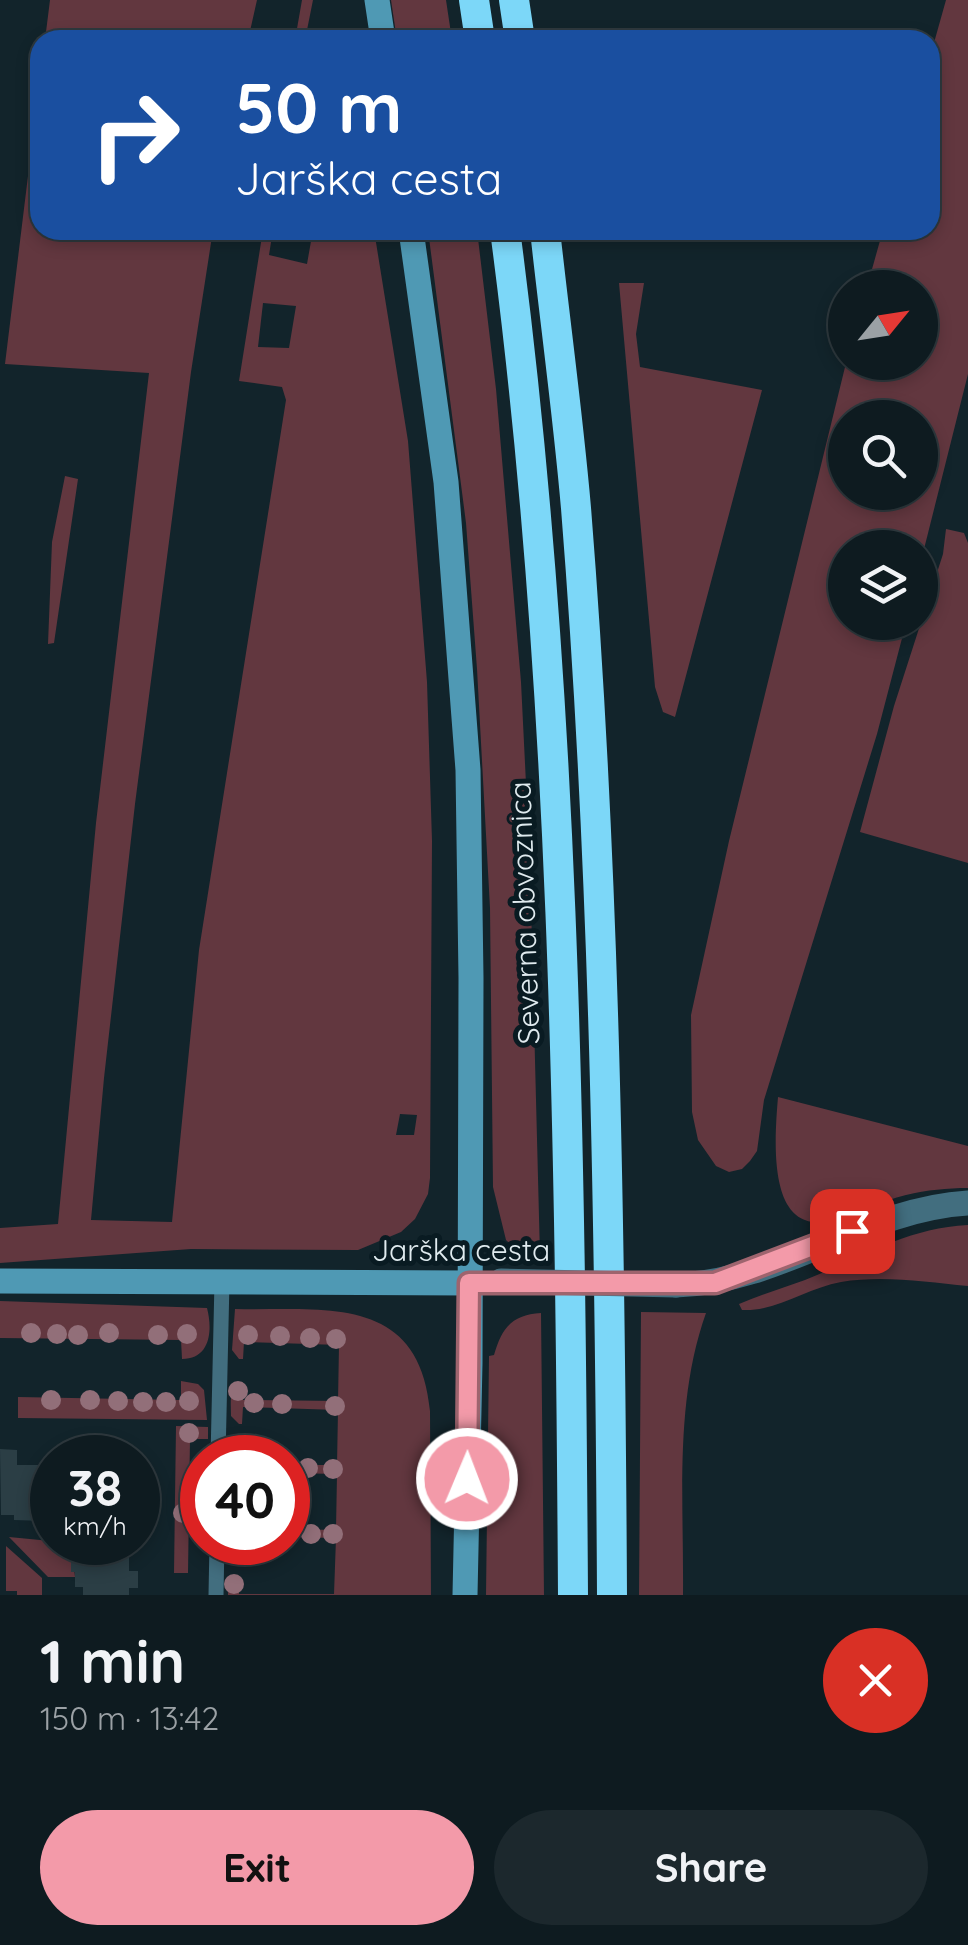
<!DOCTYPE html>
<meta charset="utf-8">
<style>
:root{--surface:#0e1b20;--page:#1c282d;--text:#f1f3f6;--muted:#9ba1a5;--line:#2e393e;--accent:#f39aa9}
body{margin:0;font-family:Quicksand,sans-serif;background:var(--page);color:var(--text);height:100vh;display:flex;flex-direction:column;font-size:38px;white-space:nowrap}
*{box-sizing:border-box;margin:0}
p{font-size:32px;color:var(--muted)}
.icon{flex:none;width:55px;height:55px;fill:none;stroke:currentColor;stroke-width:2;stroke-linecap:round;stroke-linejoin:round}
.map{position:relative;height:1595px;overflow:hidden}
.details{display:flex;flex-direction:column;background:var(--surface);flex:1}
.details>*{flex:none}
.top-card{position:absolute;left:30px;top:30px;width:910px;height:210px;border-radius:30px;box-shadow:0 5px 15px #0003,0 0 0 2px var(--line);background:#1a4fa0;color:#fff;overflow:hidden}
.needle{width:65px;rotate:60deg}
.fabs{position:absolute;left:828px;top:270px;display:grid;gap:20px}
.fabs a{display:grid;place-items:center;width:110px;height:110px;border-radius:50%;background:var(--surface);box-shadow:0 5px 15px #0003,0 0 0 2px var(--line);font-size:50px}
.speed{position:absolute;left:30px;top:1435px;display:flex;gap:20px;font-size:50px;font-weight:700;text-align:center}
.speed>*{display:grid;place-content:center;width:130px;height:130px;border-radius:50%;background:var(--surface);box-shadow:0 5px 15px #0003,0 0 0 2px var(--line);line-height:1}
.speed small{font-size:25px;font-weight:400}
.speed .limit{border:15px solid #d22;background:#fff;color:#111}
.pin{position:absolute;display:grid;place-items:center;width:85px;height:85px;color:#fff;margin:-42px;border-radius:20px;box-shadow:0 5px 15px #0006}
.me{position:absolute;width:110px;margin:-55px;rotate:1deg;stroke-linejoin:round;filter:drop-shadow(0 0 8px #0008)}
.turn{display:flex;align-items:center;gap:35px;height:210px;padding:0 40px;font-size:45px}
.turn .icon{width:130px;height:130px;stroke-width:2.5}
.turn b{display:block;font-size:70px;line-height:85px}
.round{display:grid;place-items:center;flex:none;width:105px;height:105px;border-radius:52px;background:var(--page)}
.overview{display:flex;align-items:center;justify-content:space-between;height:170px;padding:0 40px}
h1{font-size:60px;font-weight:800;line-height:75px}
.action{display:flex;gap:20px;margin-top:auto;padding:20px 40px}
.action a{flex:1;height:115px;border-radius:60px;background:var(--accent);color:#111;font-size:40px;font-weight:800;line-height:115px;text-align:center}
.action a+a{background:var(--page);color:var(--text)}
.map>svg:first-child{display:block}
.green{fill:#62373f;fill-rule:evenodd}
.building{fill:#2b3e45}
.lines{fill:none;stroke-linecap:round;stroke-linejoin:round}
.lane{stroke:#426e7f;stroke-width:15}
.street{stroke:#426e7f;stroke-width:25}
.secondary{stroke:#4f99b4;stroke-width:25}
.highway{stroke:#7cd7f8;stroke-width:30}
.street-bridge{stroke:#426e7f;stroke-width:25}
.tree{fill:#926f79}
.route-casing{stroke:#9e646e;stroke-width:25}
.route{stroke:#f39aa9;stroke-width:18}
.labels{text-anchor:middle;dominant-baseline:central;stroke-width:10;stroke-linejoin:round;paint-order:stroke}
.street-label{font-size:30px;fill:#e0ebef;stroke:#091b22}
</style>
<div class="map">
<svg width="968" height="1595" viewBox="0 0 968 1595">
<rect width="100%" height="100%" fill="#12242b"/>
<path class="green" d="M50,0H257L248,40H45Z
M302,0H313L305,40H295Z
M391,0H446L452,40H397Z
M946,0H968V374L920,565V548H845V622L906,623L877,734L764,1100L757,1151L750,1161L742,1169L729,1172L716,1166L698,1140L692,1112L691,1015L729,841L846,363L920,362V288L867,287L883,230H930V57ZM845,418H920V492H845Z
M40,78V230H213L191,372L135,804L104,1078L91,1220L172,1222L199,950L286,400L282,387L239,381L263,230H273L269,255L307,264L313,230H374L408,441L427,682L432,841L430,1178L428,1194L415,1219L401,1232L358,1250L191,1249L0,1263V1228L58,1224L96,823L149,373L5,364ZM263,303L296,306L289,348L258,347ZM400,1114L417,1115L414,1135H396Z
M428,230H477L496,389L521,682L530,865L540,1256L517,1250L506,1240L493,1187L490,908L477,669L466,523Z
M619,283H644L636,334L640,367L762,390L675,717L663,712L655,687Z
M65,476L78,479L54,643L48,644L52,542Z
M946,529L964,533L968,543V863L860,832L894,706L943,554Z
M778,1097L968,1146V1188C947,1188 927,1190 906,1195C881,1201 858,1213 833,1220C765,1239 775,1136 778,1097Z
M968,1225V1286C926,1282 883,1275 841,1282C807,1288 776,1312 742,1310L739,1304C760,1295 783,1288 805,1280C861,1258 906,1228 968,1225Z
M0,1301L207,1308C213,1331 210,1359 182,1359L181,1340L0,1338Z
M235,1309C324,1311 419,1293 430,1411L431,1595H228V1580L240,1576L239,1594H334L336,1538L288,1537V1529L336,1530L337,1474L288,1473V1465H337L338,1410L243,1407L242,1424H239L231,1416C231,1402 228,1387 243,1382V1400L338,1401L339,1345L244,1342L243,1359H239L232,1350Z
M641,1312L706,1313C674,1403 684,1501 683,1595H639Z
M541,1313L544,1595H486L489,1356L494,1355C502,1327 512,1315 541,1313Z
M181,1381L198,1384L204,1390L207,1420L18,1418V1397L181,1400Z
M176,1426L208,1427V1439H190L188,1573H174Z
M9,1537L71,1543L75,1577H48Z
M6,1546L42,1578V1595H17V1591H6Z"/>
<path class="building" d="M0,1449L17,1450V1465H44L43,1458H52V1514L44,1513V1521L14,1520V1515H1Z
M71,1542H129V1571H138V1588H129V1595H83V1587H75V1572H71Z"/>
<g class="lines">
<path class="lane" d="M218,1458L222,1281
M216,1595L217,1542"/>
<path class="street" d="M676,1285C779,1283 864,1209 968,1203"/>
<path class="secondary" d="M377,0L383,40
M411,230L446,482L468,770L471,978L470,1363L465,1595
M0,1281L469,1283"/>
<path class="highway" d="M474,0L480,40
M514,0L520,40
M505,230C565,682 570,1140 573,1595
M545,230C555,322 568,415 576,508C605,870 610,1232 612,1595"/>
<path class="street-bridge" d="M501,1281L676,1285"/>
</g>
<g class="tree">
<circle cx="31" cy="1333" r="10"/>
<circle cx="109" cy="1333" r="10"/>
<circle cx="57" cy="1334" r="10"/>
<circle cx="187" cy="1334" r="10"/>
<circle cx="78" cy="1335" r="10"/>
<circle cx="158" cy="1335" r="10"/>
<circle cx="248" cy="1335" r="10"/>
<circle cx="280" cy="1336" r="10"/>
<circle cx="310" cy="1338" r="10"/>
<circle cx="336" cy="1339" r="10"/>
<circle cx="238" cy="1391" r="10"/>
<circle cx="51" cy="1400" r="10"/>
<circle cx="90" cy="1400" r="10"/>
<circle cx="118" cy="1401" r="10"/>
<circle cx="189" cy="1401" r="10"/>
<circle cx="143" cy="1402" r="10"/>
<circle cx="166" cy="1402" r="10"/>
<circle cx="254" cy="1403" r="10"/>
<circle cx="282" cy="1404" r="10"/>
<circle cx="335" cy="1406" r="10"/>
<circle cx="189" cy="1433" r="10"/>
<circle cx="308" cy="1468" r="10"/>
<circle cx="333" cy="1469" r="10"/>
<circle cx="183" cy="1513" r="10"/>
<circle cx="311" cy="1534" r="10"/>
<circle cx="333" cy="1534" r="10"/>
<circle cx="234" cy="1584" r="10"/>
</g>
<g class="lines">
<g class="route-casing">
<path id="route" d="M467,1479L469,1283H715L852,1231"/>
</g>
<use href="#route" class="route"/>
</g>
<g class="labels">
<g class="street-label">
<text transform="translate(524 913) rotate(-92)">Severna obvoznica</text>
<text x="461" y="1250">Jarška cesta</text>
</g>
</g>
</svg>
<div class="fabs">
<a><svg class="needle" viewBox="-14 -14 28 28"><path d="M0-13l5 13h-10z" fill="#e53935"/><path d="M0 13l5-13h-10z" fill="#9ba1a5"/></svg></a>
<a><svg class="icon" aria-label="search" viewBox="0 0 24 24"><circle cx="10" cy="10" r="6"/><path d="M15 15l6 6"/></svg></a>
<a><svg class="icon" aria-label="layers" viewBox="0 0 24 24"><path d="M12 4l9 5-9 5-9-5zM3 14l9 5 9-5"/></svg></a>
</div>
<div class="speed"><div>38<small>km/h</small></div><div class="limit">40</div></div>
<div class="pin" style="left:852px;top:1231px;background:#d93025"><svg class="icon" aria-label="arrive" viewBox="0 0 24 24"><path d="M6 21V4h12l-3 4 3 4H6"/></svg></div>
<svg class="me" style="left:467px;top:1479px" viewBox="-20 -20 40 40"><circle r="17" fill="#f39aa9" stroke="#fff" stroke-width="3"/><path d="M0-11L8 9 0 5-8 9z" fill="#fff"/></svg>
<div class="top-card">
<div class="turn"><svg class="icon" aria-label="right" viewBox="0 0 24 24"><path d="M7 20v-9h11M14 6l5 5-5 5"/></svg><div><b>50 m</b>Jarška cesta</div></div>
</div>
</div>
<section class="details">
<div class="overview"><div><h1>1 min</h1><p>150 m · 13:42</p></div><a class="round" style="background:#d93025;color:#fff"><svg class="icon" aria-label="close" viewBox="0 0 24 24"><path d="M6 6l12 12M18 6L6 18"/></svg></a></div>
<div class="action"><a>Exit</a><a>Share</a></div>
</section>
